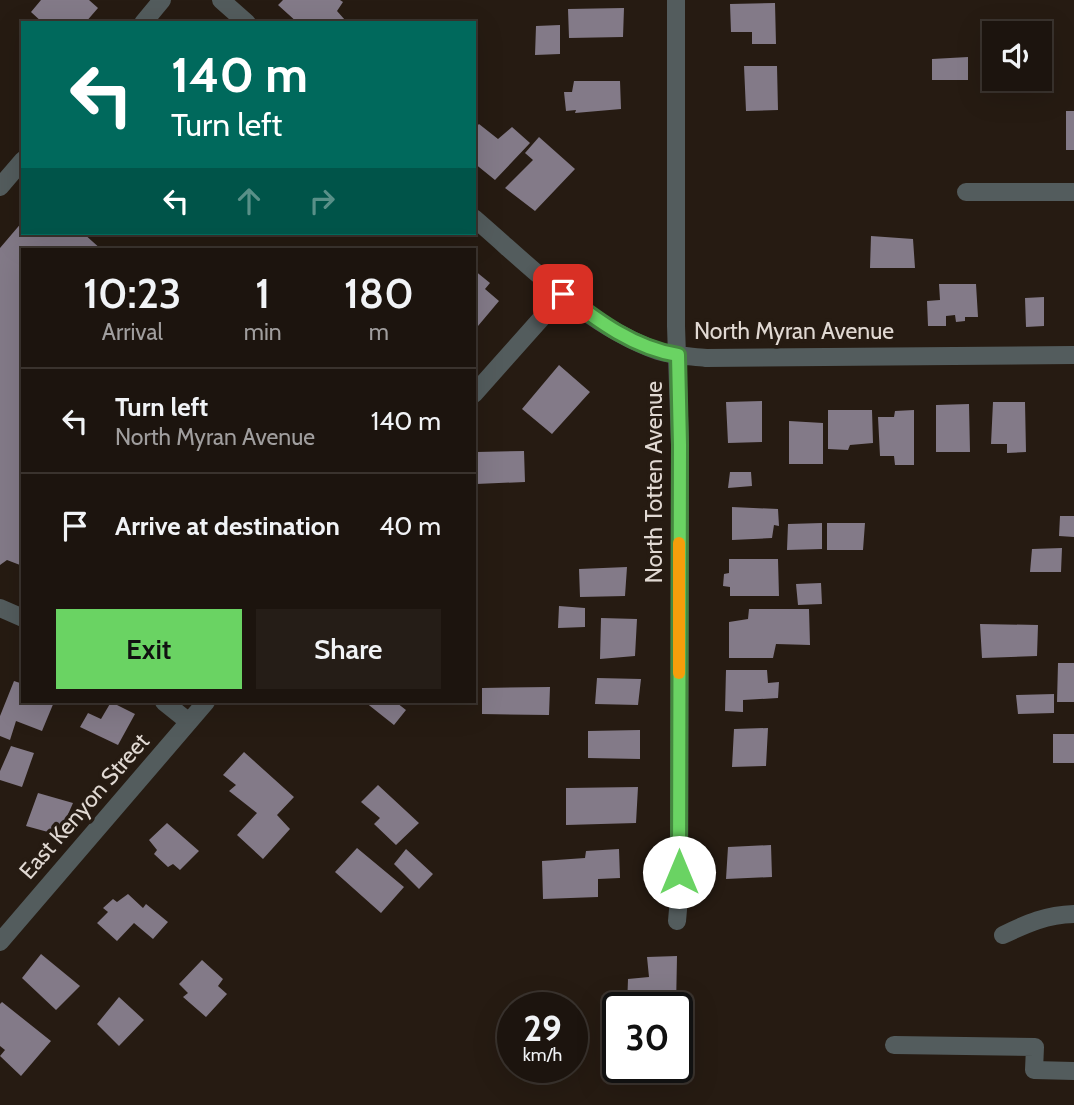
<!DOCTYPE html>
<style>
:root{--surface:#1c140e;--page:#251d17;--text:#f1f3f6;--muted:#a09e9e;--line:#3a332e;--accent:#6ad363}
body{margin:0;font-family:Cabin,sans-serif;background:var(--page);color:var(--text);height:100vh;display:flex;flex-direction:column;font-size:26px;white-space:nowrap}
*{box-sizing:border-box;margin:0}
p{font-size:23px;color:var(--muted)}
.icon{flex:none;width:38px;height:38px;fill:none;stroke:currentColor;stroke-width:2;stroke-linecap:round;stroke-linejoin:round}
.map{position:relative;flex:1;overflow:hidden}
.drawer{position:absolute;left:21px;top:248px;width:455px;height:455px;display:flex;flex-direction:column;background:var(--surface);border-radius:0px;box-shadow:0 7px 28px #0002,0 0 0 2px var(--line)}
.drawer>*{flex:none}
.hud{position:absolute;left:21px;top:21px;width:455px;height:214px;border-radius:0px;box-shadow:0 7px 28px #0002,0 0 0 2px var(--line);background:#00695c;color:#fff;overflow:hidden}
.controls{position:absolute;left:982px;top:21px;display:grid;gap:14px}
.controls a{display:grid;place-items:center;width:70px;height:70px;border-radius:0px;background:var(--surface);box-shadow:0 7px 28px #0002,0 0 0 2px var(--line);font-size:35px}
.speed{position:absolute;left:497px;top:992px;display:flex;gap:14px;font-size:35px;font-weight:700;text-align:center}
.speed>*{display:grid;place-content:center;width:91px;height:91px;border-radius:50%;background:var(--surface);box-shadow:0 7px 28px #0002,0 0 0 2px var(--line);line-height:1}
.speed small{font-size:18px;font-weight:400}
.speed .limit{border:4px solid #111;border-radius:10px;background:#fff;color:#111}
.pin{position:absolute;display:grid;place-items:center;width:60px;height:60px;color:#fff;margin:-30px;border-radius:14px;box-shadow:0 4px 10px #0006}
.me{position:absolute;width:77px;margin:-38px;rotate:0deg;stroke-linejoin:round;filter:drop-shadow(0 0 5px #0008)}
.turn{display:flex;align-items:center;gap:24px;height:147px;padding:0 35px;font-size:32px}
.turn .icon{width:91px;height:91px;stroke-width:2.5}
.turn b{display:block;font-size:49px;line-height:60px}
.lanes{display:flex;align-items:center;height:66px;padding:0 35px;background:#0003;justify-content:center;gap:35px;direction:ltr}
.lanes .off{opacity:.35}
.eta{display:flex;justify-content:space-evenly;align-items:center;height:119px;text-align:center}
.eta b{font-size:42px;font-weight:600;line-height:49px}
.button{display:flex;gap:14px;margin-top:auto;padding:14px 35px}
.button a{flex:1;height:80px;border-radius:0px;background:var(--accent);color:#111;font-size:28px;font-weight:600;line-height:80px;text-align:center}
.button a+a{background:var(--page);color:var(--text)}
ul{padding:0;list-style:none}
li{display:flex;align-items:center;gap:21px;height:105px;padding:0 35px;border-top:2px solid var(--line)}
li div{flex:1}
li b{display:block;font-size:26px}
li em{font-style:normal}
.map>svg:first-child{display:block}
.building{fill:#837a88}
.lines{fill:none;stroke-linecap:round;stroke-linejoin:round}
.minor{stroke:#535c5d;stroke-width:18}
.route-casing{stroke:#458940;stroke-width:18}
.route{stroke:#6ad363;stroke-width:12}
.slow{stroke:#f59e0b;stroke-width:12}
.labels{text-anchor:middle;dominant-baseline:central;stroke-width:7;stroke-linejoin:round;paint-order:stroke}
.street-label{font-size:23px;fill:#e1d9d3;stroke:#261b12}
</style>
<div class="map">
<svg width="1074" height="1105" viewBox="0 0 1074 1105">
<rect width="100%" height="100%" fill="#261b12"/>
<path class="building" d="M41,0H89L98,8L85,23H43L31,12Z
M283,0H340L343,2L337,11L345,20L343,23H298L278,5Z
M775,3L776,44H752V32H731L730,4Z
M624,8L623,37L569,38L568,9Z
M560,25V54L535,55L536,26Z
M968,57V80H932V59Z
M744,66H777L778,110L746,111Z
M574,81H620L621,109L575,113L576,110L566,111L564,92H572Z
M1066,111H1074V150H1066Z
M479,124L498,139L512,127L530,143L495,180L474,163V129Z
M539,137L575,169L535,211L505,188L533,160L525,153Z
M23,221V233H83L102,250H23V413L21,416H23V558L20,565L7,560L0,565V248Z
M871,236L913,239L915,268H870Z
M474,270L490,283L485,289L499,301L478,326L474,323Z
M939,284H976L978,317H965V321L956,322L955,315L946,316V326H928L927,301L940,300Z
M1044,297V326L1026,327L1025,298Z
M559,365L590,392L552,434L522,409Z
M762,401V442L728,443L726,402Z
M993,402H1025L1026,452L1007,453V444H991Z
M969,404L970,452H936V405Z
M828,410H872L873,443L850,445L848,450L828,449Z
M914,410V465H895L894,456H880L878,417H894L895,411Z
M789,421L823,423V464H789Z
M524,451L525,482L476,484V452Z
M730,472H751L752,486L728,488Z
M732,507L778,509L779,526L774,525L772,538L732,540Z
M1060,516H1074V537L1059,536Z
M822,523V549L787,550L788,524Z
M827,523H865L863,550H827Z
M1062,548L1061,572H1030L1032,549Z
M729,559H778L779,596H730V587L723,586L724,574L729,573Z
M627,567L625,596L580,597L579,569Z
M821,583L822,604L798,605L796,584Z
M559,606L585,608V627L558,628Z
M749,609H809L810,645L776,644L773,658H729V622L748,619Z
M601,618L637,619L635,656L600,659Z
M980,624L1038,625L1037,656L982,658Z
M1058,663H1074V702H1057Z
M726,670H767L768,683L779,682L778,698L743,700V712L725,711Z
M597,678L641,679L638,705L595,704Z
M14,681L23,684V702H54L42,731L16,721L10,740L0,736V716Z
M550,687L549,715L482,714V688Z
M1054,694V713L1018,714L1016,695Z
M111,702L135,714L118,745L80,727L88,713L101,719Z
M365,702H397V703L406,710L394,725Z
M768,728L766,766L732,767L734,729Z
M640,730V759L588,758V731Z
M1053,734H1074V763H1053Z
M11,746L34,753L22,787L0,780V771Z
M244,752L294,797L277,815L290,829L263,859L237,835L257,813L229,791L236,785L223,775Z
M378,785L419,823L396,845L374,824L380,818L361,802Z
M638,787L636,823L566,825V788Z
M38,793L73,803L59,835L26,826Z
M167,823L199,851L180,870L173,864L168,867L154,854L157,850L149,840Z
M771,845L772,877L726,879L728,847Z
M357,848L404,887L381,913L335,872Z
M406,849L433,874L419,889L394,864Z
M619,849L620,878L598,879V897L543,899L542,861L585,858L586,851Z
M128,894L143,908L146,904L168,922L153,939L134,923L117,941L97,923L108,912L103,908L113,899L117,902Z
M41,954L80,986L56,1010L22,978Z
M677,956L676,1008H627L628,979L649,977L647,957Z
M202,960L223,979L218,986L227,994L206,1017L183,997L188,993L179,984Z
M119,997L144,1020L119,1046L97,1024Z
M2,1002L51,1041L21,1076L0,1056L5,1050L0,1046V1004Z"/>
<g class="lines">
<path class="minor" d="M221,0L247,23
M676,0V326L680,445L679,898L677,921
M143,23L162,0
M0,187L23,160
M966,192H1074
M474,218C529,265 588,327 658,351C673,356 690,356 706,358L1074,355
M474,394L563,294
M0,608L23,618
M164,702L189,722
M1003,935C1028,923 1046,915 1074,914
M0,942L206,702
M894,1045L1035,1047L1034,1070L1074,1071"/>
</g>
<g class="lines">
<g class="route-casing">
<path id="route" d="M563,294C598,321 634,348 678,355L680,445L679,872"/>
</g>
<use href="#route" class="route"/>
<path class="slow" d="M679,673V543"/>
</g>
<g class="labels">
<g class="street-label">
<text x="794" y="331">North Myran Avenue</text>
<text transform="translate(654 482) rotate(-90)">North Totten Avenue</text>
<text transform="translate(84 806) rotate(-49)">East Kenyon Street</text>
</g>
</g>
</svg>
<div class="controls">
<a><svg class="icon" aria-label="sound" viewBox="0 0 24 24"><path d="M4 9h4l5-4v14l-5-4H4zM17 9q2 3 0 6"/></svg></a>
</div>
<div class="speed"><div>29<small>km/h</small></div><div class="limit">30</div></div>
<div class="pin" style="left:563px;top:294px;background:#d93025"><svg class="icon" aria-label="arrive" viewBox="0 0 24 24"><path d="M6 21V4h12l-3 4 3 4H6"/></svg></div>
<svg class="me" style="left:679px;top:872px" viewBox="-20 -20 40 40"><circle r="19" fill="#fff"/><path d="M0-13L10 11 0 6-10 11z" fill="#6ad363"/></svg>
<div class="hud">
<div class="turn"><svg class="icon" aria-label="left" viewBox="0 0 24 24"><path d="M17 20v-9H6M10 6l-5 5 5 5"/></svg><div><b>140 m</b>Turn left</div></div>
<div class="lanes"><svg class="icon" aria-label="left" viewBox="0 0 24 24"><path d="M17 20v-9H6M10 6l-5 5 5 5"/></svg><svg class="icon off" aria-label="ahead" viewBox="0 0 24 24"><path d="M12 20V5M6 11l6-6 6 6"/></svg><svg class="icon off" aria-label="right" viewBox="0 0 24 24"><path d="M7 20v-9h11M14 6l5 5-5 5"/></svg></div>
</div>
<section class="drawer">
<div class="eta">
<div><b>10:23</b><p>Arrival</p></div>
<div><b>1</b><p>min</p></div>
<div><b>180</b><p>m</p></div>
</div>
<ul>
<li><svg class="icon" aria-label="left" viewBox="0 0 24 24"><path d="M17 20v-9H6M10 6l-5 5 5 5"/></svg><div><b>Turn left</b><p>North Myran Avenue</p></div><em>140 m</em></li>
<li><svg class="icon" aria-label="arrive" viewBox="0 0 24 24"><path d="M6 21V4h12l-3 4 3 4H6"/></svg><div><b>Arrive at destination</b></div><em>40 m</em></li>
</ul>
<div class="button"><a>Exit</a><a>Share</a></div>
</section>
</div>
